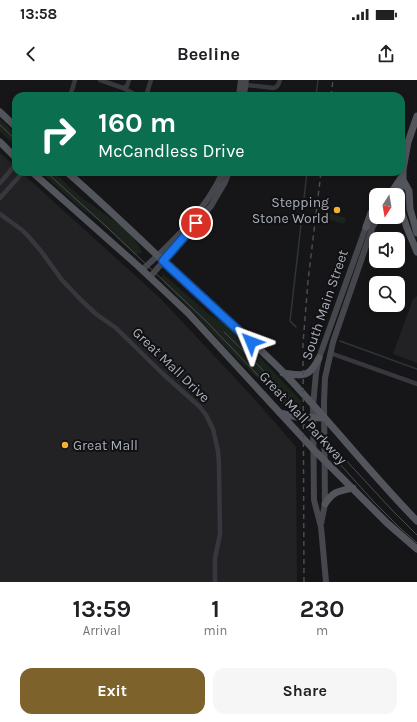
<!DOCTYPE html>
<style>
:root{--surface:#fff;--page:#f6f6f6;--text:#202124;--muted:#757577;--accent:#7e622b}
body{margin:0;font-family:Karla,sans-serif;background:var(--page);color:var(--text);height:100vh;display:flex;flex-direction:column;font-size:15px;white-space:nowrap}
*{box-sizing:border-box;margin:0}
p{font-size:13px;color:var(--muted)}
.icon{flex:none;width:22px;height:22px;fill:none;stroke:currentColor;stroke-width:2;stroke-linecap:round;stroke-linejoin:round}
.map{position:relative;height:502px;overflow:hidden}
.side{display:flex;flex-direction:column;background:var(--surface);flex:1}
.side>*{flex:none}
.banner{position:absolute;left:12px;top:12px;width:393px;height:84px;border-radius:12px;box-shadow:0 2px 6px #0003;background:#0b6e4f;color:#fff;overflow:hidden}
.needle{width:26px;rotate:191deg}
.tools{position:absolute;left:369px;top:108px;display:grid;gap:8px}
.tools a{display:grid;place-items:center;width:36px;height:36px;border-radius:8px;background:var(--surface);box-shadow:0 2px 6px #0003;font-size:20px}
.pin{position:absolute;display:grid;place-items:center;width:34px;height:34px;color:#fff;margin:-17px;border:2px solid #fff;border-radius:50%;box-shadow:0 1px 4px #0007}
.me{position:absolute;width:44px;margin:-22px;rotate:314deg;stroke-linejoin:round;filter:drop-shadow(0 0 3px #0008)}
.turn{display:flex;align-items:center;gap:14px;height:84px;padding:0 20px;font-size:18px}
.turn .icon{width:52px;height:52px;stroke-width:2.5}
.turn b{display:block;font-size:28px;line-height:34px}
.eta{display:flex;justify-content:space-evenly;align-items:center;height:68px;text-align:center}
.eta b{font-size:24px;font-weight:700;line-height:28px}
.action{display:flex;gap:8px;margin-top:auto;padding:8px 20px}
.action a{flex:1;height:46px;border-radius:12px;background:var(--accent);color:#fff;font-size:16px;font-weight:700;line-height:46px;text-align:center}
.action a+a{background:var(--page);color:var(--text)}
.status{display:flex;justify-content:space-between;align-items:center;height:28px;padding:0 20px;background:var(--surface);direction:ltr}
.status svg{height:11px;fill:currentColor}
header{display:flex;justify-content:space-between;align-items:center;height:52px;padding:0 20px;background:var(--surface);font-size:18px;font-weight:700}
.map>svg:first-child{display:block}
.built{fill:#222225}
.green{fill:#1c231d}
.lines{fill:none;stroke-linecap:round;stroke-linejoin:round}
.stream{stroke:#2c353c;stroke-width:1.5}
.minor{stroke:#37383d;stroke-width:4.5}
.secondary{stroke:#45474d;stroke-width:6}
.primary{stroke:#53555c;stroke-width:7}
.tram{stroke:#4a4c52;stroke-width:1}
.rail{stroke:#4a4c52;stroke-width:1.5;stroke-dasharray:5 4;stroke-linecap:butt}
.route-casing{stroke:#114b97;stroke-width:10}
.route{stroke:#1a73e8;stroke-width:7}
.poi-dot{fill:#f2b134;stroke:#111113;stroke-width:1.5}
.labels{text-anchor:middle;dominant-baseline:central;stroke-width:4;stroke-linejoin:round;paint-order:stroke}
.poi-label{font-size:14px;fill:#a8adb8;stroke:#111113;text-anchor:end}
.street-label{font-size:14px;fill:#a8adb8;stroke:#111113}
</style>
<div class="status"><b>13:58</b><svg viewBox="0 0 49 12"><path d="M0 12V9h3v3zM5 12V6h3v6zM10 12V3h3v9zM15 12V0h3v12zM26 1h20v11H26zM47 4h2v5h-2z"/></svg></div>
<header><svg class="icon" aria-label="back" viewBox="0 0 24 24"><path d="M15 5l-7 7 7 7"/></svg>Beeline<svg class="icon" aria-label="share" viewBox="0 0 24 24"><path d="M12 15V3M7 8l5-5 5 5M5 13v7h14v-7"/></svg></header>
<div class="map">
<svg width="417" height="502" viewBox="0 0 417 502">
<rect width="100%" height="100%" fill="#161618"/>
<path class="built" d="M0,73L16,87V92H21L160,218L250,314L296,367L297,502H0Z
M417,216V283L393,274L413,219Z"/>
<path class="green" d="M0,39L16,54V66L0,52Z
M42,92H54C65,102 76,114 89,123C105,135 137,153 142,173L135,175L99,141L77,125L44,95Z
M325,132L346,138L344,144L324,138Z
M163,194L164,195L210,235L224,243L233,249L259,276L301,321V334L291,333L277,317L250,291L236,278L193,232L166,205L161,199Z"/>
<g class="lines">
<path class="stream" d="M316,16L318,0
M296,247L290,241L307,92
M340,261L417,289"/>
<path class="minor" d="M100,0L123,8L136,15
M246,5L274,8C278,7 279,4 280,0
M123,8L127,6L129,0
M72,16L71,13L75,0
M146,16L151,0
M0,103L16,84
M0,118L23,92
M0,134L22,150L28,156L41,171L62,200L81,220L96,234L116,248L163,294L200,327L206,335L213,349L218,371L219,384L220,454L218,464L215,478V502
M330,273L417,304"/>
<path class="secondary" d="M239,16L241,0
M244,16L246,0
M142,190C173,162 206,130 223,92
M150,197L211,126L225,102L229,92
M321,444L325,424L324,322L325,298L333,262L373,146L377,141L385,137
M326,502L321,447L314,420L313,326L316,293L319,278L366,147L376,135"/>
<path class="primary" d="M0,32L16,47
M417,36L408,62L403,90V100L399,111L400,120L402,133L407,148L417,172
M0,62L16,78
M32,92L137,185L188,233L314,370L387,443L417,469
M67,92C106,126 143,162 180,197C215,228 250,259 283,292C329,340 370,393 417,441
M403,100L409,111L410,129L417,153
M391,115L393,110L401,98
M366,147L371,133L376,128
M283,293C304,296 309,298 319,278
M280,333L297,337L324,338
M325,424C333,411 339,411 353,408"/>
<path class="tram" d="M0,45L16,60
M46,92L109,149L207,242L294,333L374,422L399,447L417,463
M224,252L258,285L391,429L417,455"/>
<path class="rail" d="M331,16L333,0
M304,502L303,264L308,201L321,92"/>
</g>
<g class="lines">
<g class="route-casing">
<path id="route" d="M196,143L163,181L251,262"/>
</g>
<use href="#route" class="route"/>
</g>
<g class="poi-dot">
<circle cx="337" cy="130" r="4"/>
<circle cx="65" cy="365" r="4"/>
</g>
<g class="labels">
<g class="poi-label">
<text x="329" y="122">Stepping<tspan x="329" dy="16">Stone World</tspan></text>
<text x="73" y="365" text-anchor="start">Great Mall</text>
</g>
<g class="street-label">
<text transform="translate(325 225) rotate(-71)">South Main Street</text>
<text transform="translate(171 285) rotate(44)">Great Mall Drive</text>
<text transform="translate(303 338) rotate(47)">Great Mall Parkway</text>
</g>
</g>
</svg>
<div class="tools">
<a><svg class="needle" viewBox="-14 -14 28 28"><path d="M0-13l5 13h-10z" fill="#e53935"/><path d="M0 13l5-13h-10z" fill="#757577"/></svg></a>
<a><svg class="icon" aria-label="sound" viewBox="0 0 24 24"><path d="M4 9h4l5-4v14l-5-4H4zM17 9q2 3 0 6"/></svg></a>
<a><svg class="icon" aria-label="search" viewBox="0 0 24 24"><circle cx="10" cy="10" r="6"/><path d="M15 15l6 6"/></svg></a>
</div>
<div class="pin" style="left:196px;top:143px;background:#d93025"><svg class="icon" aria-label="arrive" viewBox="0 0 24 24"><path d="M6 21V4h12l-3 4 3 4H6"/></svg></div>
<svg class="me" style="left:251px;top:262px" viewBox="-20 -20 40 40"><path d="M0-17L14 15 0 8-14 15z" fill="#1a73e8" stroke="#fff" stroke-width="4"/></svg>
<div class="banner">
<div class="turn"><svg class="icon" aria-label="right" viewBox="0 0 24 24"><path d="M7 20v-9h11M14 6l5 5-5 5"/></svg><div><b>160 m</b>McCandless Drive</div></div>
</div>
</div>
<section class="side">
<div class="eta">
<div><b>13:59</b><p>Arrival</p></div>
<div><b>1</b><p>min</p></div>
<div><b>230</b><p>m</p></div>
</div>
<div class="action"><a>Exit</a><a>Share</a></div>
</section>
